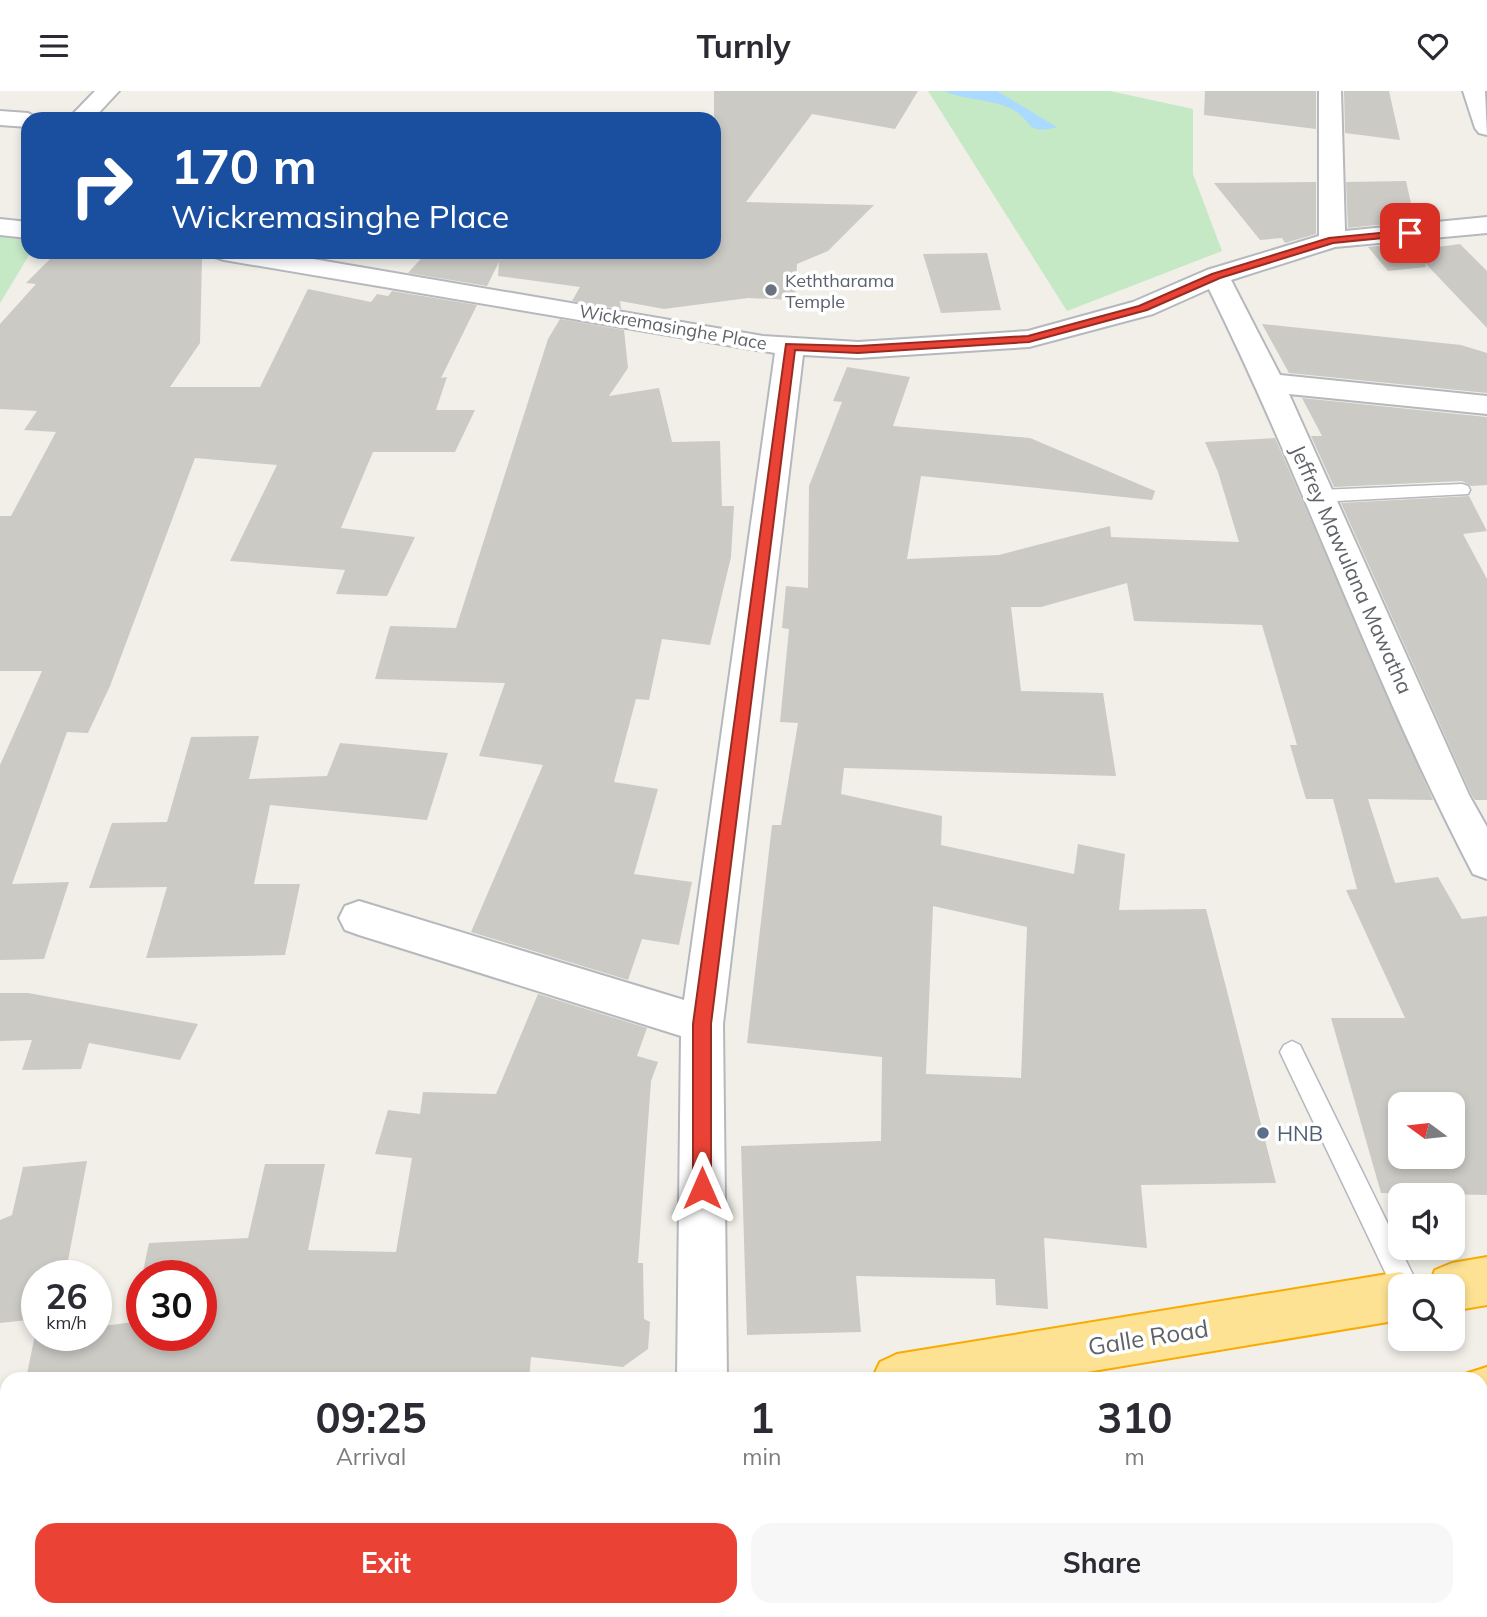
<!DOCTYPE html>
<style>
:root{--surface:#fff;--page:#f7f7f7;--text:#2b2b33;--muted:#7c7c81;--accent:#ea4335}
body{margin:0;font-family:Mulish,sans-serif;background:var(--page);color:var(--text);height:100vh;display:flex;flex-direction:column;font-size:26px;white-space:nowrap}
*{box-sizing:border-box;margin:0}
p{font-size:23px;color:var(--muted)}
.icon{flex:none;width:38px;height:38px;fill:none;stroke:currentColor;stroke-width:2;stroke-linecap:round;stroke-linejoin:round}
.map{position:relative;flex:1;overflow:hidden}
.details{position:absolute;left:0px;top:1281px;width:1488px;height:245px;display:flex;flex-direction:column;background:var(--surface);border-radius:21px 21px 0 0;box-shadow:0 4px 10px #0003}
.details>*{flex:none}
.hud{position:absolute;left:21px;top:21px;width:700px;height:147px;border-radius:21px;box-shadow:0 4px 10px #0003;background:#1a4fa0;color:#fff;overflow:hidden}
.needle{width:46px;rotate:285deg}
.buttons{position:absolute;left:1388px;top:1001px;display:grid;gap:14px}
.buttons a{display:grid;place-items:center;width:77px;height:77px;border-radius:14px;background:var(--surface);box-shadow:0 4px 10px #0003;font-size:35px}
.speed{position:absolute;left:21px;top:1169px;display:flex;gap:14px;font-size:35px;font-weight:700;text-align:center}
.speed>*{display:grid;place-content:center;width:91px;height:91px;border-radius:50%;background:var(--surface);box-shadow:0 4px 10px #0003;line-height:1}
.speed small{font-size:18px;font-weight:400}
.speed .limit{border:10px solid #d22;background:#fff;color:#111}
.pin{position:absolute;display:grid;place-items:center;width:60px;height:60px;color:#fff;margin:-30px;border-radius:14px;box-shadow:0 4px 10px #0006}
.me{position:absolute;width:77px;margin:-38px;rotate:0deg;stroke-linejoin:round;filter:drop-shadow(0 0 5px #0008)}
.turn{display:flex;align-items:center;gap:24px;height:147px;padding:0 35px;font-size:32px}
.turn .icon{width:91px;height:91px;stroke-width:2.5}
.turn b{display:block;font-size:49px;line-height:60px}
.eta{display:flex;justify-content:space-evenly;align-items:center;height:119px;text-align:center}
.eta b{font-size:42px;font-weight:700;line-height:49px}
.cta{display:flex;gap:14px;margin-top:auto;padding:14px 35px}
.cta a{flex:1;height:80px;border-radius:21px;background:var(--accent);color:#fff;font-size:28px;font-weight:700;line-height:80px;text-align:center}
.cta a+a{background:var(--page);color:var(--text)}
header{display:flex;justify-content:space-between;align-items:center;height:91px;padding:0 35px;background:var(--surface);font-size:32px;font-weight:700}
.map>svg:first-child{display:block}
.green{fill:#c5e8c5}
.water{fill:#aadaff}
.building{fill:#cccac5;fill-rule:evenodd}
.lines{fill:none;stroke-linecap:round;stroke-linejoin:round}
.lane-casing{stroke:#b5b8bc;stroke-width:3}
.street-casing{stroke:#b5b8bc;stroke-width:4}
.highway-casing{stroke:#f9ab00;stroke-width:4}
.lane{fill:#fff;fill-rule:evenodd}
.street{fill:#fff;fill-rule:evenodd}
.highway{fill:#fde293;fill-rule:evenodd}
.route{fill:#ea4335;stroke:#982c22;stroke-width:2}
.worship-dot{fill:#6b7280;stroke:#fff;stroke-width:2.5}
.service-dot{fill:#5c6f8a;stroke:#fff;stroke-width:2.5}
.labels{text-anchor:middle;dominant-baseline:central;stroke-width:7;stroke-linejoin:round;paint-order:stroke}
.far-worship-label{font-size:18px;fill:#5b616d;stroke:#fff;text-anchor:start}
.far-street-label{font-size:18px;fill:#5f6368;stroke:#fff}
.street-label{font-size:21px;fill:#5f6368;stroke:#fff}
.service-label{font-size:21px;fill:#4e5e75;stroke:#fff;text-anchor:start}
.near-street-label{font-size:24px;fill:#5f6368;stroke:#fff}
</style>
<header><svg class="icon" aria-label="menu" viewBox="0 0 24 24"><path d="M4 6h16M4 12h16M4 18h16"/></svg>Turnly<svg class="icon" aria-label="heart" viewBox="0 0 24 24"><path d="M12 20l-8-8c-3-5 5-10 8-4 3-6 11-1 8 4z"/></svg></header>
<div class="map">
<svg width="1487" height="1526" viewBox="0 0 1487 1526">
<rect width="100%" height="100%" fill="#f1efe8"/>
<path class="green" d="M928,0H1110L1193,18V83L1222,160L1067,220Z
M0,144L28,146V161H31L0,212Z"/>
<path class="water" d="M944,0H997L1057,36C1024,45 1034,29 1010,17C989,8 965,9 944,0Z"/>
<path class="building" d="M714,0H918L895,38L812,23L746,111L874,114L828,160L797,173L795,209L748,207L664,218L620,210L621,218L572,210L580,196L498,185L499,171L487,195L408,182L427,161H714Z
M1205,0H1316V38L1204,24Z
M1344,0H1389L1400,49L1345,42Z
M1406,90L1415,130L1348,137L1346,91Z
M1316,91V143L1285,152L1282,147L1260,149L1214,92Z
M1420,151L1422,158L1460,153L1487,180V237L1425,172L1426,176L1388,180L1368,156Z
M57,161H153L202,168L200,252L170,296H260L308,198L371,211L377,203L388,205L392,200L477,214L441,287L447,286L436,319H475L455,361H373L341,437L415,446L387,505L336,503L345,479L230,470L277,374L195,367L110,595L88,642L67,641L12,793L69,791L44,868L0,869V674L42,580H0V425H11L56,341L24,339L37,320L0,318V233L36,193L26,192Z
M987,162L1001,219L941,222L923,163Z
M560,228L624,239L628,277L609,305L659,297L672,351L720,350L722,415H734L731,466L710,554L662,548L649,609L636,608L614,691L658,698L634,783L692,791L679,854L642,848L628,889L471,841L543,674L479,665L505,592L375,588L390,535L456,537L548,248Z
M1262,233L1461,254L1487,262V302L1289,282Z
M847,276L910,286L893,335L1030,347L1155,400L1152,409L921,385L907,468L999,464L1110,435L1111,446L1239,451L1218,381L1205,351L1275,347L1433,709L1368,708L1395,792L1438,786L1462,828L1487,825V1104L1381,1102L1331,927H1405L1346,799L1357,798L1333,708H1306L1290,654H1297L1262,534L1134,530L1127,492L1041,516H1011L1021,600L1103,602L1116,685L844,677L841,703L942,725L941,754L1074,783L1078,753L1125,763L1119,819L1206,818L1276,1092L1141,1094L1147,1157L1044,1147L1048,1218L996,1214L995,1188L856,1185L861,1241L747,1244L741,1055L881,1050L882,966L747,952L772,734H781L798,632L780,631L789,538L782,537L786,495L808,497L809,395L842,311L833,310ZM933,815L1027,836L1021,987L926,983ZM1400,1013H1452V1066H1400Z
M1302,307L1487,326V394L1471,395L1462,390L1334,396L1311,345H1322Z
M1469,405L1487,440L1463,443L1487,488V709H1475L1471,703L1341,412Z
M259,645L249,688L327,685L340,652L448,662L427,729L270,714L254,793H300L285,864L146,867L167,796L89,797L112,732L167,731L191,646Z
M0,902H28L198,933L180,969L89,952L81,978L22,979L32,949L0,950Z
M538,903L647,937L637,965L658,971L651,990L638,1172H643L644,1228L650,1231L648,1258L623,1276L531,1266L529,1288L284,1282L283,1288H26L35,1244H96V1236L133,1231L142,1188V1244H201V1185H142L149,1152L248,1147L265,1073H325L308,1159L396,1161L412,1067L375,1063L388,1019L420,1023L423,1001L496,1003Z
M87,1070L65,1185H37V1228L0,1232V1129L12,1124L23,1076Z"/>
<g class="lines">
<g class="lane-casing">
<path id="lane" d="M1462,393L1468,395L1470,399L1468,403L1319,411L1311,405L1319,399Z
M1292,950L1300,954L1414,1186L1418,1195H1400V1206L1396,1204L1280,961L1284,954Z"/>
</g>
<g class="street-casing">
<path id="street" d="M95,0H119L93,28H68Z
M1319,0H1341L1345,140L1487,126V142L1335,156L1231,189L1280,284L1487,305V323L1289,303L1469,704L1487,736V788L1473,783C1374,594 1304,390 1209,198L1153,223L1029,256L858,267L803,264L723,933L727,1288H677L681,945L359,844L345,839L339,827L345,815L359,810L684,909L775,262L224,169L215,166L211,161H272L763,245L858,251L1028,240L1133,211L1207,179L1319,145Z
M1463,0H1485L1487,44L1479,42L1475,37Z
M0,20L28,22L39,28H28V36L0,34Z
M0,128L28,131V147L0,144Z"/>
</g>
<g class="highway-casing">
<path id="highway" d="M1487,1166V1214L1452,1220V1195H1429L1435,1179L1452,1172Z
M1400,1181L1417,1188L1420,1195H1400V1229L1045,1288H872L880,1271L897,1263Z
M1487,1276V1326L1480,1327V1288H1461L1462,1284Z
M7,1402V1454L0,1455V1403Z
M7,1502V1519H100L97,1526H0V1505Z"/>
</g>
<use href="#lane" class="lane"/>
<use href="#street" class="street"/>
<use href="#highway" class="highway"/>
</g>
<path class="route" d="M1410,139L1413,140V144L1333,152L1220,187L1147,219L1029,251L858,262L795,259L711,933V1097L709,1103L702,1106L695,1103L693,1097V933L786,253L858,255L1028,245L1139,215L1212,183L1329,147Z"/>
<circle class="worship-dot" cx="771" cy="199" r="7"/>
<circle class="service-dot" cx="1263" cy="1042" r="7"/>
<g class="labels">
<g class="far-worship-label">
<text x="785" y="189">Keththarama<tspan x="785" dy="21">Temple</tspan></text>
</g>
<g class="far-street-label">
<text transform="translate(673 236) rotate(10)">Wickremasinghe Place</text>
</g>
<g class="street-label">
<text transform="translate(1352 478) rotate(66)">Jeffrey Mawulana Mawatha</text>
</g>
<g class="service-label">
<text x="1277" y="1042">HNB</text>
</g>
<g class="near-street-label">
<text transform="translate(1148 1246) rotate(-9)">Galle Road</text>
</g>
</g>
</svg>
<div class="buttons">
<a><svg class="needle" viewBox="-14 -14 28 28"><path d="M0-13l5 13h-10z" fill="#e53935"/><path d="M0 13l5-13h-10z" fill="#7c7c81"/></svg></a>
<a><svg class="icon" aria-label="sound" viewBox="0 0 24 24"><path d="M4 9h4l5-4v14l-5-4H4zM17 9q2 3 0 6"/></svg></a>
<a><svg class="icon" aria-label="search" viewBox="0 0 24 24"><circle cx="10" cy="10" r="6"/><path d="M15 15l6 6"/></svg></a>
</div>
<div class="speed"><div>26<small>km/h</small></div><div class="limit">30</div></div>
<div class="pin" style="left:1410px;top:142px;background:#d93025"><svg class="icon" aria-label="arrive" viewBox="0 0 24 24"><path d="M6 21V4h12l-3 4 3 4H6"/></svg></div>
<svg class="me" style="left:702px;top:1097px" viewBox="-20 -20 40 40"><path d="M0-17L14 15 0 8-14 15z" fill="#ea4335" stroke="#fff" stroke-width="4"/></svg>
<div class="hud">
<div class="turn"><svg class="icon" aria-label="right" viewBox="0 0 24 24"><path d="M7 20v-9h11M14 6l5 5-5 5"/></svg><div><b>170 m</b>Wickremasinghe Place</div></div>
</div>
<section class="details">
<div class="eta">
<div><b>09:25</b><p>Arrival</p></div>
<div><b>1</b><p>min</p></div>
<div><b>310</b><p>m</p></div>
</div>
<div class="cta"><a>Exit</a><a>Share</a></div>
</section>
</div>
